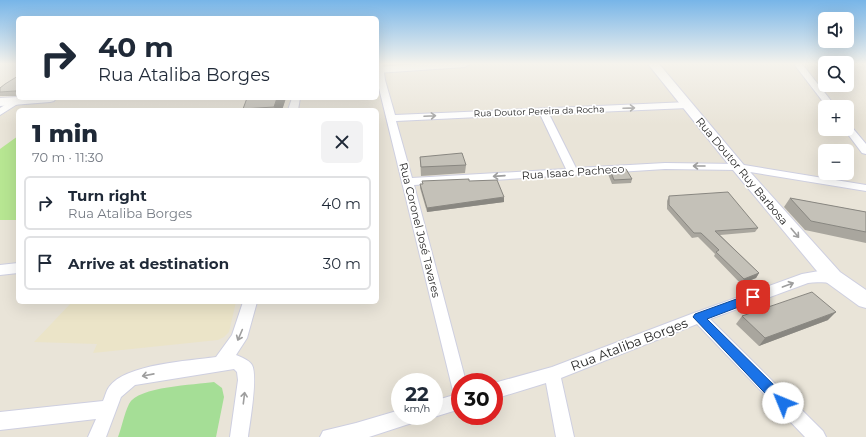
<!DOCTYPE html>
<meta charset="utf-8">
<style>
:root{--surface:#fff;--page:#f2f2f3;--text:#1f2937;--muted:#747a83;--line:#e0e1e3}
body{margin:0;font-family:Montserrat,sans-serif;background:var(--page);color:var(--text);height:100vh;display:flex;flex-direction:column;font-size:15px;white-space:nowrap}
*{box-sizing:border-box;margin:0}
p{font-size:13px;color:var(--muted)}
.icon{flex:none;width:22px;height:22px;fill:none;stroke:currentColor;stroke-width:2;stroke-linecap:round;stroke-linejoin:round}
.map{position:relative;flex:1;overflow:hidden}
.side{position:absolute;left:16px;top:108px;width:363px;height:196px;display:flex;flex-direction:column;background:var(--surface);border-radius:6px;box-shadow:0 4px 16px #0002}
.side>*{flex:none}
.top-card{position:absolute;left:16px;top:16px;width:363px;height:84px;border-radius:6px;box-shadow:0 4px 16px #0002;background:#fff;color:var(--text);overflow:hidden}
.buttons{position:absolute;left:818px;top:12px;display:grid;gap:8px}
.buttons a{display:grid;place-items:center;width:36px;height:36px;border-radius:6px;background:var(--surface);box-shadow:0 4px 16px #0002;font-size:20px}
.speed{position:absolute;left:391px;top:373px;display:flex;gap:8px;font-size:20px;font-weight:700;text-align:center}
.speed>*{display:grid;place-content:center;width:52px;height:52px;border-radius:50%;background:var(--surface);box-shadow:0 4px 16px #0002;line-height:1}
.speed small{font-size:10px;font-weight:400}
.speed .limit{border:6px solid #d22;background:#fff;color:#111}
.pin{position:absolute;display:grid;place-items:center;width:34px;height:34px;color:#fff;margin:-17px;border-radius:8px;box-shadow:0 2px 6px #0006}
.me{position:absolute;width:44px;margin:-22px;rotate:315deg;stroke-linejoin:round;filter:drop-shadow(0 0 3px #0008)}
.turn{display:flex;align-items:center;gap:14px;height:84px;padding:0 16px;font-size:18px}
.turn .icon{width:52px;height:52px;stroke-width:2.5}
.turn b{display:block;font-size:28px;line-height:34px}
.round{display:grid;place-items:center;flex:none;width:42px;height:42px;border-radius:6px;background:var(--page)}
.summary{display:flex;align-items:center;justify-content:space-between;height:68px;padding:0 16px}
h1{font-size:24px;font-weight:800;line-height:30px}
ul{padding:0;list-style:none}
li{display:flex;align-items:center;gap:12px;height:54px;margin:0 8px 6px;padding:0 8px;border:2px solid var(--line);border-radius:6px}
li div{flex:1}
li b{display:block;font-size:15px}
li em{font-style:normal}
.map>svg:first-child{display:block}
.education{fill:#ebe4c8}
.green{fill:#a5de96}
.pitch{fill:#b7e692}
.lines{fill:none;stroke-linecap:round;stroke-linejoin:round}
.street-casing{stroke:#cecfe0;stroke-width:2}
.secondary-casing{stroke:#cecfe0;stroke-width:2}
.street{fill:#fff;fill-rule:evenodd}
.secondary{fill:#fff;fill-rule:evenodd}
.wall{fill:#a9a69e}
.shaded-wall{fill:#898781}
.building{fill:#c4c1b8;stroke:#898781}
.oneway{stroke:#9e9e9e}
.route{fill:#1a73e8;stroke:#114b97}
.labels{text-anchor:middle;dominant-baseline:central;stroke-width:3.5;stroke-linejoin:round;paint-order:stroke}
.far-street-label{font-size:9px;fill:#272727;stroke:#fff}
.street-label{font-size:11px;fill:#272727;stroke:#fff}
.near-street-label{font-size:13px;fill:#272727;stroke:#fff}
</style>
<div class="map">
<svg width="866" height="437" viewBox="0 0 866 437">
<rect width="100%" height="100%" fill="#e9e4d8"/>
<path class="education" d="M72,302H236L229,332L224,337L218,340L93,353L97,344L34,342Z"/>
<path class="green" d="M214,382L222,388L224,397L216,437H118C122,427 124,414 129,404C138,386 195,385 214,382Z"/>
<path class="pitch" d="M18,136V220H0V149Z"/>
<g class="lines">
<g class="street-casing">
<path id="street" d="M377,64H383L385,80L395,115L688,102L692,105L688,108L549,114L576,168L665,163L738,164L866,185V191L738,170L665,169L414,185L466,382H460V409L434,417L431,416H434V401L454,395L377,80ZM540,114L566,169L412,178L396,121Z
M794,64H802L836,107H827Z
M18,97L27,98L0,115V108Z
M292,98H300L298,110H288Z
M847,124L850,125L866,144V154L862,153L844,129H847Z
M18,263V273L0,275V265Z
M819,271L838,273L840,277L838,281C829,284 818,281 808,283L710,319L823,431L826,437H805L697,324L561,378L574,437H556L546,383L494,399V383L552,367L694,313L802,274Z
M243,302H257L247,338L236,355C241,357 249,360 252,365C258,376 250,422 248,437H230L238,380L237,372L234,369L135,385L121,397L106,437H88L96,419L0,430V412L103,401C105,397 106,391 109,387C125,364 189,361 216,357L232,335Z
M400,410V416H418L415,422L369,437H320L323,431L356,423Z"/>
</g>
<g class="secondary-casing">
<path id="secondary" d="M419,64H470L465,67L377,73V67Z
M648,64H659L743,164L840,272L866,290V308L859,306L826,282L733,170Z
M18,97V98H56L54,101L50,102L0,106V98Z"/>
</g>
<use href="#street" class="street"/>
<use href="#secondary" class="secondary"/>
</g>
<path class="wall" d="M18,76V96H0V88Z
M247,98H286L282,110H243V109Z
M420,157L466,165L465,173L421,176Z
M610,170L632,179L631,183L612,184L608,174Z
M469,181L504,202L427,212L420,188V184Z
M669,196L758,228L755,232L720,235L759,273L756,278L741,284L714,256L715,254L698,237L692,238L667,209V201Z
M790,198L866,212V243L805,230L784,207Z
M742,316L828,320L759,346L736,324Z"/>
<path class="shaded-wall" d="M18,90V96L15,91Z
M277,98H286L282,110H275L274,107Z
M504,197V202L427,212V208Z
M759,273L756,278L741,284L744,279Z
M836,312L828,320L759,346L765,338Z"/>
<path class="building" d="M18,76V90L15,91L0,92V88L5,84Z
M247,98H277L274,107L243,109Z
M462,153L466,165L421,167L420,157Z
M626,169L632,179L614,180L610,170Z
M469,179V181L497,180L504,197L427,208L420,184H423L422,181Z
M728,192L758,228L715,231L759,273L744,279L716,252L719,250L701,233H694L669,205V196Z
M790,198L866,212V232L811,221Z
M812,292L836,312L765,338L742,316Z"/>
<defs><path id="oneway-shaft" d="M-6 0H5M1.5-3L5.5 0L1.5 3" fill="none" stroke-width="1.6" stroke-linecap="round" stroke-linejoin="round"/></defs>
<g class="oneway">
<use href="#oneway-shaft" transform="translate(629 108) rotate(-2)"/>
<use href="#oneway-shaft" transform="translate(430 116) rotate(-3)"/>
<use href="#oneway-shaft" transform="translate(699 166) rotate(-180)"/>
<use href="#oneway-shaft" transform="translate(499 176) rotate(176)"/>
<use href="#oneway-shaft" transform="translate(795 233) rotate(50)"/>
<use href="#oneway-shaft" transform="translate(788 285) rotate(-20)"/>
<use href="#oneway-shaft" transform="translate(240 335) rotate(113)"/>
<use href="#oneway-shaft" transform="translate(148 375) rotate(169)"/>
<use href="#oneway-shaft" transform="translate(244 398) rotate(-83)"/>
</g>
<linearGradient id="sky" x2="0" y2="1"><stop stop-color="#77b5e8"/><stop offset="0.51" stop-color="#f5f3ed"/><stop offset="1" stop-color="#f5f3ed" stop-opacity="0"/></linearGradient>
<rect width="866" height="125" fill="url(#sky)"/>
<path class="route" d="M753,293L757,294L758,297L757,300L707,319L787,398L789,403L787,407L783,409L778,407L693,317L695,314Z"/>
<g class="labels">
<g class="far-street-label">
<text transform="translate(539 111) rotate(-2)">Rua Doutor Pereira da Rocha</text>
</g>
<g class="street-label">
<text transform="translate(742 171) rotate(50)">Rua Doutor Ruy Barbosa</text>
<text transform="translate(573 172) rotate(-4)">Rua Isaac Pacheco</text>
<text transform="translate(420 230) rotate(76)">Rua Coronel José Tavares</text>
</g>
<g class="near-street-label">
<text transform="translate(629 344) rotate(-21)">Rua Ataliba Borges</text>
</g>
</g>
</svg>
<div class="buttons">
<a><svg class="icon" aria-label="sound" viewBox="0 0 24 24"><path d="M4 9h4l5-4v14l-5-4H4zM17 9q2 3 0 6"/></svg></a>
<a><svg class="icon" aria-label="search" viewBox="0 0 24 24"><circle cx="10" cy="10" r="6"/><path d="M15 15l6 6"/></svg></a>
<a>+</a>
<a>−</a>
</div>
<div class="speed"><div>22<small>km/h</small></div><div class="limit">30</div></div>
<div class="pin" style="left:753px;top:297px;background:#d93025"><svg class="icon" aria-label="arrive" viewBox="0 0 24 24"><path d="M6 21V4h12l-3 4 3 4H6"/></svg></div>
<svg class="me" style="left:783px;top:403px" viewBox="-20 -20 40 40"><circle r="19" fill="#fff"/><path d="M0-13L10 11 0 6-10 11z" fill="#1a73e8"/></svg>
<div class="top-card">
<div class="turn"><svg class="icon" aria-label="right" viewBox="0 0 24 24"><path d="M7 20v-9h11M14 6l5 5-5 5"/></svg><div><b>40 m</b>Rua Ataliba Borges</div></div>
</div>
<section class="side">
<div class="summary"><div><h1>1 min</h1><p>70 m · 11:30</p></div><a class="round"><svg class="icon" aria-label="close" viewBox="0 0 24 24"><path d="M6 6l12 12M18 6L6 18"/></svg></a></div>
<ul>
<li><svg class="icon" aria-label="right" viewBox="0 0 24 24"><path d="M7 20v-9h11M14 6l5 5-5 5"/></svg><div><b>Turn right</b><p>Rua Ataliba Borges</p></div><em>40 m</em></li>
<li><svg class="icon" aria-label="arrive" viewBox="0 0 24 24"><path d="M6 21V4h12l-3 4 3 4H6"/></svg><div><b>Arrive at destination</b></div><em>30 m</em></li>
</ul>
</section>
</div>
